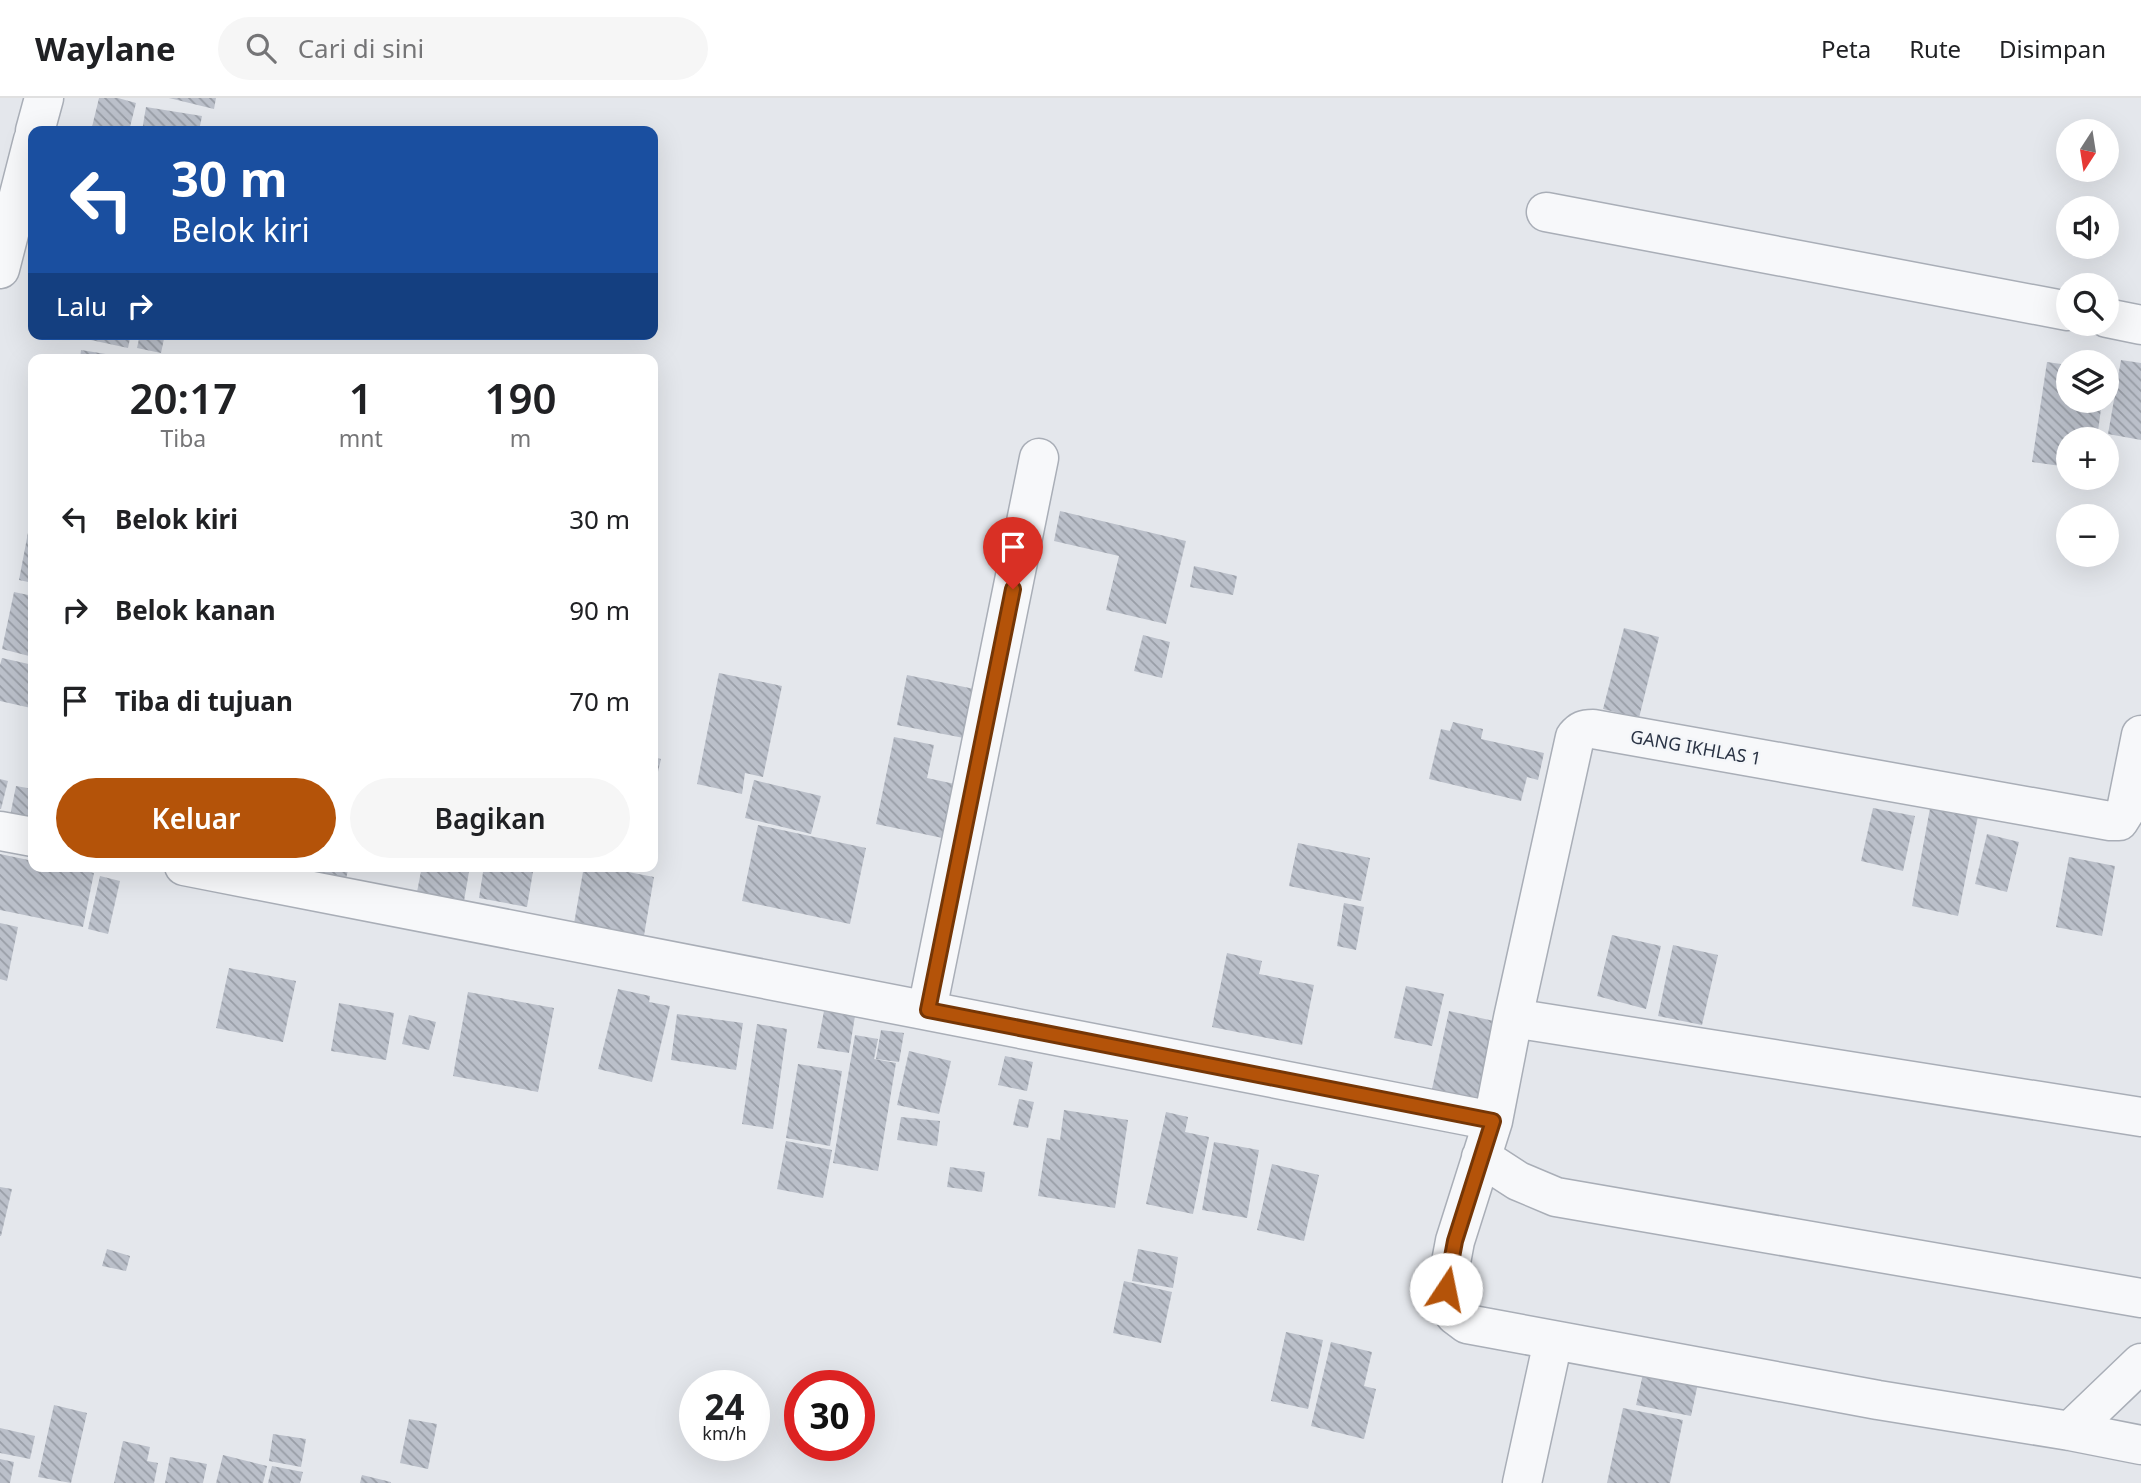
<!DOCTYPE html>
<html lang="id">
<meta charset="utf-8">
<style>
:root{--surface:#fff;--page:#f6f6f6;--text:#202124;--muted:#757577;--line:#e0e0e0;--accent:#b45309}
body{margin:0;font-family:"Noto Sans",sans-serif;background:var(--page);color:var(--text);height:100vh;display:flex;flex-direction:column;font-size:26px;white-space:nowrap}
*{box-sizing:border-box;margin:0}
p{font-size:23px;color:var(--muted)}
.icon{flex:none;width:38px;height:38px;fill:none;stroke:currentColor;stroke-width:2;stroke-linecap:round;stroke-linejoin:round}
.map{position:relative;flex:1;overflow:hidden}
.details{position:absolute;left:28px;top:256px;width:630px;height:518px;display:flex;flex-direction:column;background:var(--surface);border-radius:14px;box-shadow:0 7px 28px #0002}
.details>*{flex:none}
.top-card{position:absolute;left:28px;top:28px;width:630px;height:214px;border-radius:14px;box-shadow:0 7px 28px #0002;background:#1a4fa0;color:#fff;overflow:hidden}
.needle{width:46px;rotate:192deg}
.buttons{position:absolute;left:2056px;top:21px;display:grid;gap:14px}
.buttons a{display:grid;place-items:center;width:63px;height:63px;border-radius:50%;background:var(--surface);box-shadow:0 7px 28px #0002;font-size:35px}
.speed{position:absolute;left:679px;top:1272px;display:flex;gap:14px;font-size:35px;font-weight:700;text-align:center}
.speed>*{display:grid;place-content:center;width:91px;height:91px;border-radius:50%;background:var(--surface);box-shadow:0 7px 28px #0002;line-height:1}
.speed small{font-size:18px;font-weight:400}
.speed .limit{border:10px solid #d22;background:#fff;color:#111}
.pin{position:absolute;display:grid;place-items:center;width:60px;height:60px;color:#fff;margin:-72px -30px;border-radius:50% 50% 50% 0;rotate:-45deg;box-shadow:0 0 7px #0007}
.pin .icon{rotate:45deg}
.me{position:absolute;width:77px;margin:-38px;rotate:11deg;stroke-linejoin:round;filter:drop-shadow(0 0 5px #0008)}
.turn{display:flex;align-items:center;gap:24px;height:147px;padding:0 28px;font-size:32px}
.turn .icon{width:91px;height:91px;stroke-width:2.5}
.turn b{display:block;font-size:49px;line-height:60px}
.then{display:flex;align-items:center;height:66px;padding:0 28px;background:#0003;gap:14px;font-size:26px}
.eta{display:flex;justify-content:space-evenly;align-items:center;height:119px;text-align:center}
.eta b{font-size:42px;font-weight:600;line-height:49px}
.primary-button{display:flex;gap:14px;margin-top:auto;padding:14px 28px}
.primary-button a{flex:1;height:80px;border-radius:42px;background:var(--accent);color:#fff;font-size:28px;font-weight:600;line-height:80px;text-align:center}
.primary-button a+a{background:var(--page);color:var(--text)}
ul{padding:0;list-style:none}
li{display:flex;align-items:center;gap:21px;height:91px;padding:0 28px}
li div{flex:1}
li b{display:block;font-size:26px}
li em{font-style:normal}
header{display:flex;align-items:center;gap:42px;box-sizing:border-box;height:98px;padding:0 35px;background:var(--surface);border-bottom:2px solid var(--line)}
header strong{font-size:33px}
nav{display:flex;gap:38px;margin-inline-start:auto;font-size:24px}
.search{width:490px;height:63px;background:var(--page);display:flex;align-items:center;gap:18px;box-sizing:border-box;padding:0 24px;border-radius:38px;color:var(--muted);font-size:26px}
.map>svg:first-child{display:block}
.building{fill:url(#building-back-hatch)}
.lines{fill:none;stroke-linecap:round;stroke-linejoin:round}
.minor-casing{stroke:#a9aeb7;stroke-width:41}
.minor{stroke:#f7f8fa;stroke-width:38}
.route-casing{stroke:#753606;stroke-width:18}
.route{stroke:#b45309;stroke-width:12}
.labels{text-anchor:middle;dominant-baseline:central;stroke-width:5;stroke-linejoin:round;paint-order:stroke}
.street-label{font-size:18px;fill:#2b3445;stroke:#f4f6f9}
</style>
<header>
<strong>Waylane</strong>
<div class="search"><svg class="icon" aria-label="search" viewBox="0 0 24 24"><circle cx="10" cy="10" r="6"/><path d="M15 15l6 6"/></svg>Cari di sini</div>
<nav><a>Peta</a><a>Rute</a><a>Disimpan</a></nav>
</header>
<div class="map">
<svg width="2141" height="1385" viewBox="0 0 2141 1385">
<defs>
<pattern id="building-back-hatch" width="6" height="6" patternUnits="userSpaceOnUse" patternTransform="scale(1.75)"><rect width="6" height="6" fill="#bbc0ca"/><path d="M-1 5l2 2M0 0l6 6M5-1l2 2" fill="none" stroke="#989da6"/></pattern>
</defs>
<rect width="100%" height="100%" fill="#e4e7ec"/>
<path class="building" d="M99,0H118L136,5L129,33H91Z
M169,0H216L214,11Z
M146,9L202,18L199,33H142Z
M63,236H131L128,250Z
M140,236H165L161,255L137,250Z
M81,252L124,259V261H80Z
M2121,262L2141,265V342L2108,336Z
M2047,264L2068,267V303H2102L2097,341H2068V369L2032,364Z
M1060,413L1186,443L1166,526L1106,512L1119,458L1054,443Z
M30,424H33V485L19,482Z
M1194,468L1237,478L1233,497L1190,489Z
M14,494L33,498V559L2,551Z
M1624,530L1659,539L1639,620L1603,611Z
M1143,537L1170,544L1162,580L1134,573Z
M2,560L33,567V602L31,610L0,603V567Z
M719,575L782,588L763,679L745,675L742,696L697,686Z
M907,577L979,592L969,641L897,627Z
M1453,624L1483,631L1481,641L1544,655L1538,682L1527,679L1521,703L1429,681L1441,631L1450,633Z
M894,639L934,647L927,680L964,688L952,742L876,726Z
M653,659L661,661L654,691H653Z
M0,681L8,683L1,711H0Z
M754,682L821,698L811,736L745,720Z
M16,688L33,691V727L9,723Z
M1931,705L1979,713L1958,818L1912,808Z
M1873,710L1915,718L1903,773L1861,763Z
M758,727L866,750L850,826L742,803Z
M1987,736L2019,744L2007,794L1975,786Z
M1298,745L1370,760L1361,803L1289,788Z
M0,756L33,763V768H60L94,775L83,829L0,812Z
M2069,759L2115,768L2102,838L2056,829Z
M299,768H349L344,789L296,778Z
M422,768H470L464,803L417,794Z
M484,768H534L527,809L479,800Z
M584,768H597L654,779L642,849L572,837Z
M100,778L120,783L108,836L88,831Z
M1344,805L1364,809L1356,852L1337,848Z
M0,825L18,829L7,883L0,881Z
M1612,837L1661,848L1646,911L1597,898Z
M1673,847L1718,857L1702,927L1658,918Z
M1227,855L1262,863L1259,876L1314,887L1302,947L1212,929Z
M229,870L296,883L283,944L216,930Z
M1406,888L1444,896L1432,948L1394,940Z
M618,891L650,898L649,904L670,908L652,984L598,971Z
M468,894L554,910L538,994L453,978Z
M339,905L394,915L386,962L331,953Z
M824,913L855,918L849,955L817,950Z
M1449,913L1503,925L1487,1002L1432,991Z
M677,916L743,925L736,972L671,962Z
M409,917L436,924L429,952L402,946Z
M757,926L787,931L773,1031L742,1026Z
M881,932L904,935L899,964L876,961Z
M855,937L878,941L874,961L896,965L878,1073L833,1065Z
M909,953L951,963L939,1016L897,1007Z
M1005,958L1033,964L1027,993L998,987Z
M798,966L842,973L830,1048L786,1040Z
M1019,1001L1034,1004L1028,1030L1013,1027Z
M1064,1012L1128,1022L1115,1110L1038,1098L1047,1040L1060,1042Z
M1166,1014L1188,1019L1185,1034L1209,1039L1193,1116L1146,1106Z
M901,1019L940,1023L937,1048L897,1042Z
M786,1043L832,1052L823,1100L777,1091Z
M1214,1044L1259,1052L1247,1120L1202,1112Z
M1272,1066L1319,1077L1304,1143L1257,1132Z
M950,1069L985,1074L982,1094L947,1089Z
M0,1089L12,1091L1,1138H0Z
M107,1151L130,1158L126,1173L102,1168Z
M1138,1151L1178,1159L1173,1190L1132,1183Z
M1124,1183L1172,1194L1161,1245L1113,1235Z
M1286,1234L1323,1242L1308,1311L1271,1303Z
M1331,1244L1372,1254L1364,1288L1376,1291L1364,1341L1311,1328Z
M1645,1267L1701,1271L1691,1318L1636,1307Z
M54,1307L87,1315L71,1385L38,1379Z
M1623,1310L1683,1322L1670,1385H1607Z
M409,1321L437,1326L428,1371L400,1365Z
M0,1330L35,1338L30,1361L0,1355Z
M273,1336L306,1341L301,1369L269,1363Z
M123,1343L150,1349L147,1363L158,1365L154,1385H114Z
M223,1357L267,1368L263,1385H216Z
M170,1359L207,1366L203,1385H165Z
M0,1361L14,1364L10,1385H0Z
M272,1368L303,1374L300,1385H268Z
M362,1377L391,1384V1385H360Z"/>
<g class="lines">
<g class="minor-casing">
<path id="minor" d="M35,33L44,0
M1546,114L2068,213
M0,171L33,42
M2107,220L2141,227
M2141,637L2126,712L2119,723H2110L1593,631C1584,631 1581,632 1575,639L1513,920L1493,1023L1455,1143L1446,1191V1204L1455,1217L1467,1226L1878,1302L2070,1333L2141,1347
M0,733L33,739
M184,768L1493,1023
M927,912L1039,360
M1513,920L2141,1019
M1481,1059L1518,1083L1556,1099L2141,1200
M2070,1333L2141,1265
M1522,1385L1553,1243"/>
</g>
<use href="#minor" class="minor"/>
</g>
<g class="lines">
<g class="route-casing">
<path id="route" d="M1013,491L928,912L1493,1023L1455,1143L1446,1191"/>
</g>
<use href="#route" class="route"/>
</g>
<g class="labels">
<g class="street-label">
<text transform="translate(1696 649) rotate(10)">GANG IKHLAS 1</text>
</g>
</g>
</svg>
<div class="buttons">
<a><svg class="needle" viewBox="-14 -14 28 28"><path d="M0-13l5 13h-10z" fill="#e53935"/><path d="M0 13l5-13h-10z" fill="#757577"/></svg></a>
<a><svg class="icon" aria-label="sound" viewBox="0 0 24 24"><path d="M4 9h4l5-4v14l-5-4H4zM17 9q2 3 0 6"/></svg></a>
<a><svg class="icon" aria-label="search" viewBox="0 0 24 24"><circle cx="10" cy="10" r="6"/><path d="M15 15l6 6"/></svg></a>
<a><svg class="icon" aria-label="layers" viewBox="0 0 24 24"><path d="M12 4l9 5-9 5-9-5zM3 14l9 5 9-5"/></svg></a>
<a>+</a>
<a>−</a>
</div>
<div class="speed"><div>24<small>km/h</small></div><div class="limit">30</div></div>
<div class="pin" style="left:1013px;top:491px;background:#d93025"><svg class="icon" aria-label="arrive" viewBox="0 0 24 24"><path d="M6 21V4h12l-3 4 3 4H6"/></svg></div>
<svg class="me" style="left:1446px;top:1191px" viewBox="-20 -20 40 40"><circle r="19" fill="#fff"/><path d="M0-13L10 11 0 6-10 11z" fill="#b45309"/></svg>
<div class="top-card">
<div class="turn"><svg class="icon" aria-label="left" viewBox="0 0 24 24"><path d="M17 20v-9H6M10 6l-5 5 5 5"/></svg><div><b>30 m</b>Belok kiri</div></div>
<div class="then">Lalu<svg class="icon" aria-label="right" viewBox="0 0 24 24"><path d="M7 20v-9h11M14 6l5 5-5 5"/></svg></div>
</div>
<section class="details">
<div class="eta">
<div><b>20:17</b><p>Tiba</p></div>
<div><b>1</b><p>mnt</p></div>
<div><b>190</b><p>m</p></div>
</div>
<ul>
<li><svg class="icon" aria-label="left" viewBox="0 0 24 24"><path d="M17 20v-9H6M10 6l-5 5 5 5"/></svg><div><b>Belok kiri</b></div><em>30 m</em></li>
<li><svg class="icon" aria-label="right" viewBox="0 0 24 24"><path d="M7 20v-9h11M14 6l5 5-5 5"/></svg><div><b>Belok kanan</b></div><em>90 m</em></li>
<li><svg class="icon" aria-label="arrive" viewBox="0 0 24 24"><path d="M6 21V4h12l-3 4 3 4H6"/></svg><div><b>Tiba di tujuan</b></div><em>70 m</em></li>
</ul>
<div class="primary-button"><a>Keluar</a><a>Bagikan</a></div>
</section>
</div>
